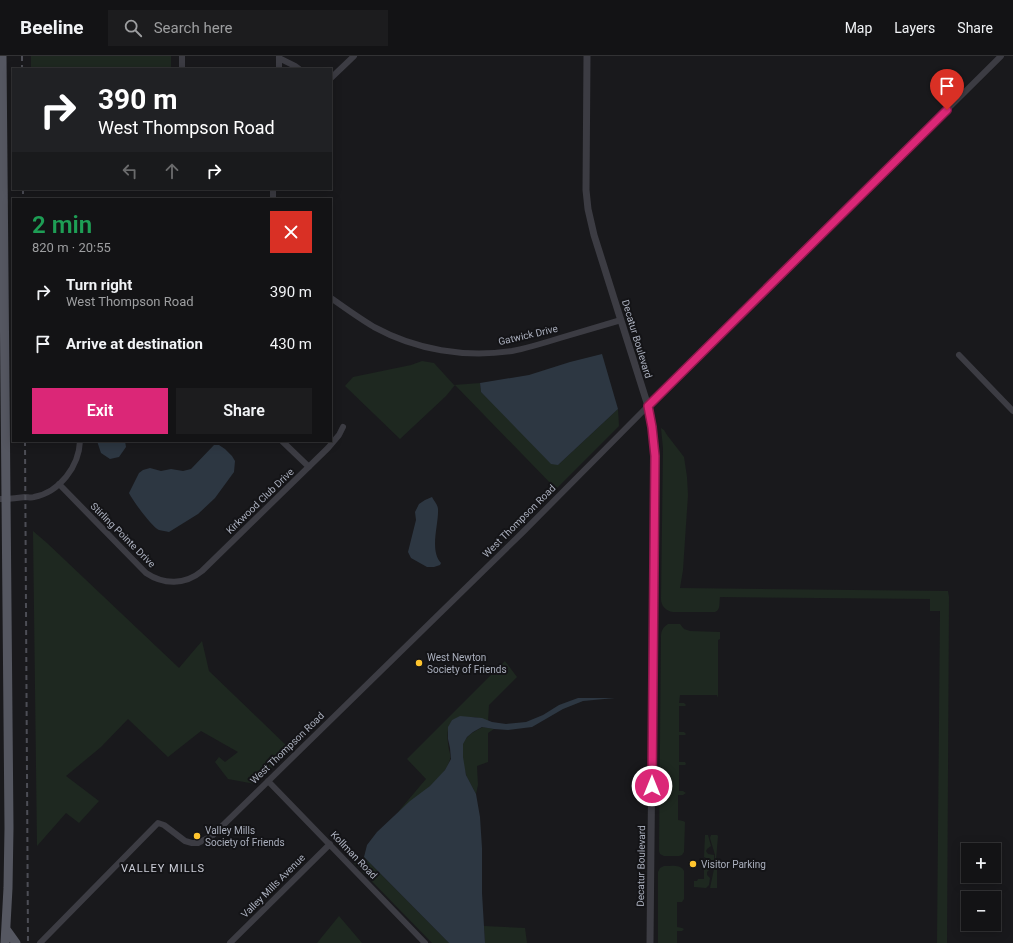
<!DOCTYPE html>
<meta charset="utf-8">
<style>
:root{--surface:#131315;--page:#1c1c1e;--text:#f1f3f6;--muted:#9d9ea0;--line:#323234;--accent:#db2777}
body{margin:0;font-family:Roboto,sans-serif;background:var(--page);color:var(--text);height:100vh;display:flex;flex-direction:column;font-size:15px;white-space:nowrap}
*{box-sizing:border-box;margin:0}
p{font-size:13px;color:var(--muted)}
.icon{flex:none;width:22px;height:22px;fill:none;stroke:currentColor;stroke-width:2;stroke-linecap:round;stroke-linejoin:round}
.map{position:relative;flex:1;overflow:hidden}
.panel{position:absolute;left:12px;top:142px;width:320px;height:244px;display:flex;flex-direction:column;background:var(--surface);border-radius:0px;box-shadow:0 2px 10px #0003,0 0 0 1px var(--line)}
.panel>*{flex:none}
.guide{position:absolute;left:12px;top:12px;width:320px;height:122px;border-radius:0px;box-shadow:0 2px 10px #0003,0 0 0 1px var(--line);background:#202124;color:#fff;overflow:hidden}
.controls{position:absolute;left:961px;top:787px;display:grid;gap:8px}
.controls a{display:grid;place-items:center;width:40px;height:40px;border-radius:0px;background:var(--surface);box-shadow:0 2px 10px #0003,0 0 0 1px var(--line);font-size:20px}
.pin{position:absolute;display:grid;place-items:center;width:34px;height:34px;color:#fff;margin:-41px -17px;border-radius:50% 50% 50% 0;rotate:-45deg;box-shadow:0 0 4px #0007}
.pin .icon{rotate:45deg}
.me{position:absolute;width:44px;margin:-22px;rotate:0deg;stroke-linejoin:round;filter:drop-shadow(0 0 3px #0008)}
.turn{display:flex;align-items:center;gap:14px;height:84px;padding:0 20px;font-size:18px}
.turn .icon{width:52px;height:52px;stroke-width:2.5}
.turn b{display:block;font-size:28px;line-height:34px}
.lanes{display:flex;align-items:center;height:38px;padding:0 20px;background:#0003;justify-content:center;gap:20px;direction:ltr}
.lanes .off{opacity:.35}
.round{display:grid;place-items:center;flex:none;width:42px;height:42px;border-radius:0px;background:var(--page)}
.head{display:flex;align-items:center;justify-content:space-between;height:68px;padding:0 20px}
h1{font-size:24px;font-weight:600;line-height:30px;color:#1e9e55}
.primary-button{display:flex;gap:8px;margin-top:auto;padding:8px 20px}
.primary-button a{flex:1;height:46px;border-radius:0px;background:var(--accent);color:#fff;font-size:16px;font-weight:600;line-height:46px;text-align:center}
.primary-button a+a{background:var(--page);color:var(--text)}
ul{padding:0;list-style:none}
li{display:flex;align-items:center;gap:12px;height:52px;padding:0 20px}
li div{flex:1}
li b{display:block;font-size:15px}
li em{font-style:normal}
header{display:flex;align-items:center;gap:24px;box-sizing:border-box;height:56px;padding:0 20px;background:var(--surface);border-bottom:1px solid var(--line)}
header strong{font-size:19px}
nav{display:flex;gap:22px;margin-inline-start:auto;font-size:14px}
.search{width:280px;height:36px;background:var(--page);display:flex;align-items:center;gap:10px;box-sizing:border-box;padding:0 14px;border-radius:0px;color:var(--muted);font-size:15px}
.map>svg:first-child{display:block}
.green{fill:#1e2820}
.water{fill:#2d3742}
.lines{fill:none;stroke-linecap:round;stroke-linejoin:round}
.minor{stroke:#3c3c43;stroke-width:6}
.tertiary{stroke:#3c3c43;stroke-width:7}
.primary{stroke:#555761;stroke-width:9}
.rail{stroke:#4d4e56;stroke-width:2;stroke-dasharray:5 4;stroke-linecap:butt}
.route-casing{stroke:#8e194d;stroke-width:10}
.route{stroke:#db2777;stroke-width:7}
.poi-dot{fill:#ffc52e;stroke:#141417;stroke-width:1.5}
.labels{text-anchor:middle;dominant-baseline:central;stroke-width:4;stroke-linejoin:round;paint-order:stroke}
.street-label{font-size:10px;fill:#aaafbd;stroke:#141417}
.poi-label{font-size:10px;fill:#aaafbd;stroke:#141417;text-anchor:start}
.neighbourhood-label{font-size:11px;letter-spacing:1px;fill:#ccced8;stroke:#141417}
</style>
<header>
<strong>Beeline</strong>
<div class="search"><svg class="icon" aria-label="search" viewBox="0 0 24 24"><circle cx="10" cy="10" r="6"/><path d="M15 15l6 6"/></svg>Search here</div>
<nav><a>Map</a><a>Layers</a><a>Share</a></nav>
</header>
<div class="map">
<svg width="1013" height="887" viewBox="0 0 1013 887">
<rect width="100%" height="100%" fill="#19191c"/>
<path class="green" d="M31,0H171V13H31Z
M422,305L434,307L454,329L480,327L481,336L558,409L618,353L619,370L556,433L455,329L446,340L400,383L345,330L353,321L411,309Z
M661,372L664,374L667,379L684,401L687,421L688,439L683,514L680,532L948,535L949,541L947,887H937L940,555H930V543L720,541C719,546 721,554 715,556H673C666,555 661,550 661,543L663,392Z
M33,475L47,487L179,612L202,585L209,615L291,694L255,728L228,723L215,706L219,701L225,706L238,696L201,675L168,701L128,663L101,691L66,720L99,745L79,767L66,757L37,790Z
M668,568H680L684,573L690,575L720,576V583L718,584V642L717,639H680L679,647H684L686,649L685,650H679V676H684L686,678L685,679H679V706H685L686,708L685,709H679V735H683L686,737L683,739H678V764L683,765L685,766L684,796L682,799L679,800H664L660,798L659,795L661,581C661,575 663,571 668,568Z
M505,605L517,621L489,649L488,665L475,661L452,664C446,675 447,681 449,694C450,697 451,701 450,703C447,721 412,745 398,756L426,723L407,703Z
M483,671L494,673L488,677V706L477,710L478,729L476,738C473,732 470,727 467,721C464,714 460,694 463,687C467,679 475,675 483,671Z
M705,779H708L711,790L707,793L706,795L708,798L714,799V805L710,804L709,805L708,803L704,801Z
M711,779H717L718,780L716,804L715,803V799L710,782Z
M364,801L449,887H432L354,807Z
M708,806H714L713,813H710L707,816V819L710,822L709,829L706,832L694,831V825H697L698,823H704V810L707,809Z
M715,807H717V832H710L714,813Z
M664,810C671,810 681,808 684,815V843L682,846H677V871L682,872L684,873L682,875H677V887H658V816L660,812Z
M339,860L362,887H317Z
M484,870L525,872L527,887H485Z"/>
<path class="water" d="M602,298L618,353L558,409L551,408L481,336L480,327L529,319L570,306Z
M97,385H125L126,391L119,401L110,403L101,397Z
M214,389H219L225,393L232,400L235,405L234,416L215,442L198,458L169,476C166,475 162,475 159,474C152,471 133,445 129,437L139,417L143,414L150,412L161,415L171,413L183,415L191,413Z
M432,441C434,445 438,449 438,453C439,468 429,494 441,507L440,509L434,511H427L411,502L408,496L416,464L415,456L419,448L425,444Z
M578,642H615L583,645L563,653L532,671L508,674L494,673L482,671L473,676L467,681L463,688V701L466,719L476,738L480,761L482,792V837L485,887H449L364,801L367,789L377,776L410,745L430,730L445,714L451,703L450,692L448,683V671L452,664L460,660L482,662L492,666L506,668L526,666L543,659L559,649Z"/>
<g class="lines">
<path class="minor" d="M182,0V13
M279,2L295,10L299,13
M279,13V0
M331,22L354,0
M273,143V133
M331,242C345,252 359,262 374,271C416,294 465,302 512,295C528,292 544,287 560,282C580,276 600,270 621,264
M959,299L1013,355
M282,385L309,411
M59,428L146,517C164,529 185,529 202,515L328,392L339,379L343,371
M0,443C9,443 16,442 25,441C28,441 31,442 34,441C60,436 79,410 80,385
M268,725L425,887
M40,887L158,767L164,769L185,785L192,787H198L212,780L523,476L648,350L1001,0
M230,887L330,788"/>
<path class="tertiary" d="M587,0L586,134L588,153L594,179L648,350L652,371L655,393L650,887"/>
<path class="primary" d="M2,0L9,772L8,832L5,887
M6,873L16,887"/>
<path class="rail" d="M22,0V13
M23,133V143
M25,385L28,887"/>
</g>
<g class="lines">
<g class="route-casing">
<path id="route" d="M652,730L655,400L652,371L648,350L947,54"/>
</g>
<use href="#route" class="route"/>
</g>
<g class="poi-dot">
<circle cx="419" cy="607" r="4"/>
<circle cx="197" cy="780" r="4"/>
<circle cx="693" cy="808" r="4"/>
</g>
<g class="labels">
<g class="street-label">
<text transform="translate(528 279) rotate(-13)">Gatwick Drive</text>
<text transform="translate(637 283) rotate(73)">Decatur Boulevard</text>
<text transform="translate(260 445) rotate(-44)">Kirkwood Club Drive</text>
<text transform="translate(519 465) rotate(-45)">West Thompson Road</text>
<text transform="translate(123 479) rotate(45)">Stirling Pointe Drive</text>
<text transform="translate(287 692) rotate(-44)">West Thompson Road</text>
<text transform="translate(354 799) rotate(46)">Kollman Road</text>
<text transform="translate(641 810) rotate(-89)">Decatur Boulevard</text>
<text transform="translate(273 830) rotate(-45)">Valley Mills Avenue</text>
</g>
<g class="poi-label">
<text x="427" y="601">West Newton<tspan x="427" dy="12">Society of Friends</tspan></text>
<text x="205" y="774">Valley Mills<tspan x="205" dy="12">Society of Friends</tspan></text>
<text x="701" y="808">Visitor Parking</text>
</g>
<g class="neighbourhood-label">
<text x="163" y="812">VALLEY MILLS</text>
</g>
</g>
</svg>
<div class="controls">
<a>+</a>
<a>−</a>
</div>
<div class="pin" style="left:947px;top:54px;background:#d93025"><svg class="icon" aria-label="arrive" viewBox="0 0 24 24"><path d="M6 21V4h12l-3 4 3 4H6"/></svg></div>
<svg class="me" style="left:652px;top:730px" viewBox="-20 -20 40 40"><circle r="17" fill="#db2777" stroke="#fff" stroke-width="3"/><path d="M0-11L8 9 0 5-8 9z" fill="#fff"/></svg>
<div class="guide">
<div class="turn"><svg class="icon" aria-label="right" viewBox="0 0 24 24"><path d="M7 20v-9h11M14 6l5 5-5 5"/></svg><div><b>390 m</b>West Thompson Road</div></div>
<div class="lanes"><svg class="icon off" aria-label="left" viewBox="0 0 24 24"><path d="M17 20v-9H6M10 6l-5 5 5 5"/></svg><svg class="icon off" aria-label="ahead" viewBox="0 0 24 24"><path d="M12 20V5M6 11l6-6 6 6"/></svg><svg class="icon" aria-label="right" viewBox="0 0 24 24"><path d="M7 20v-9h11M14 6l5 5-5 5"/></svg></div>
</div>
<section class="panel">
<div class="head"><div><h1>2 min</h1><p>820 m · 20:55</p></div><a class="round" style="background:#d93025;color:#fff"><svg class="icon" aria-label="close" viewBox="0 0 24 24"><path d="M6 6l12 12M18 6L6 18"/></svg></a></div>
<ul>
<li><svg class="icon" aria-label="right" viewBox="0 0 24 24"><path d="M7 20v-9h11M14 6l5 5-5 5"/></svg><div><b>Turn right</b><p>West Thompson Road</p></div><em>390 m</em></li>
<li><svg class="icon" aria-label="arrive" viewBox="0 0 24 24"><path d="M6 21V4h12l-3 4 3 4H6"/></svg><div><b>Arrive at destination</b></div><em>430 m</em></li>
</ul>
<div class="primary-button"><a>Exit</a><a>Share</a></div>
</section>
</div>
